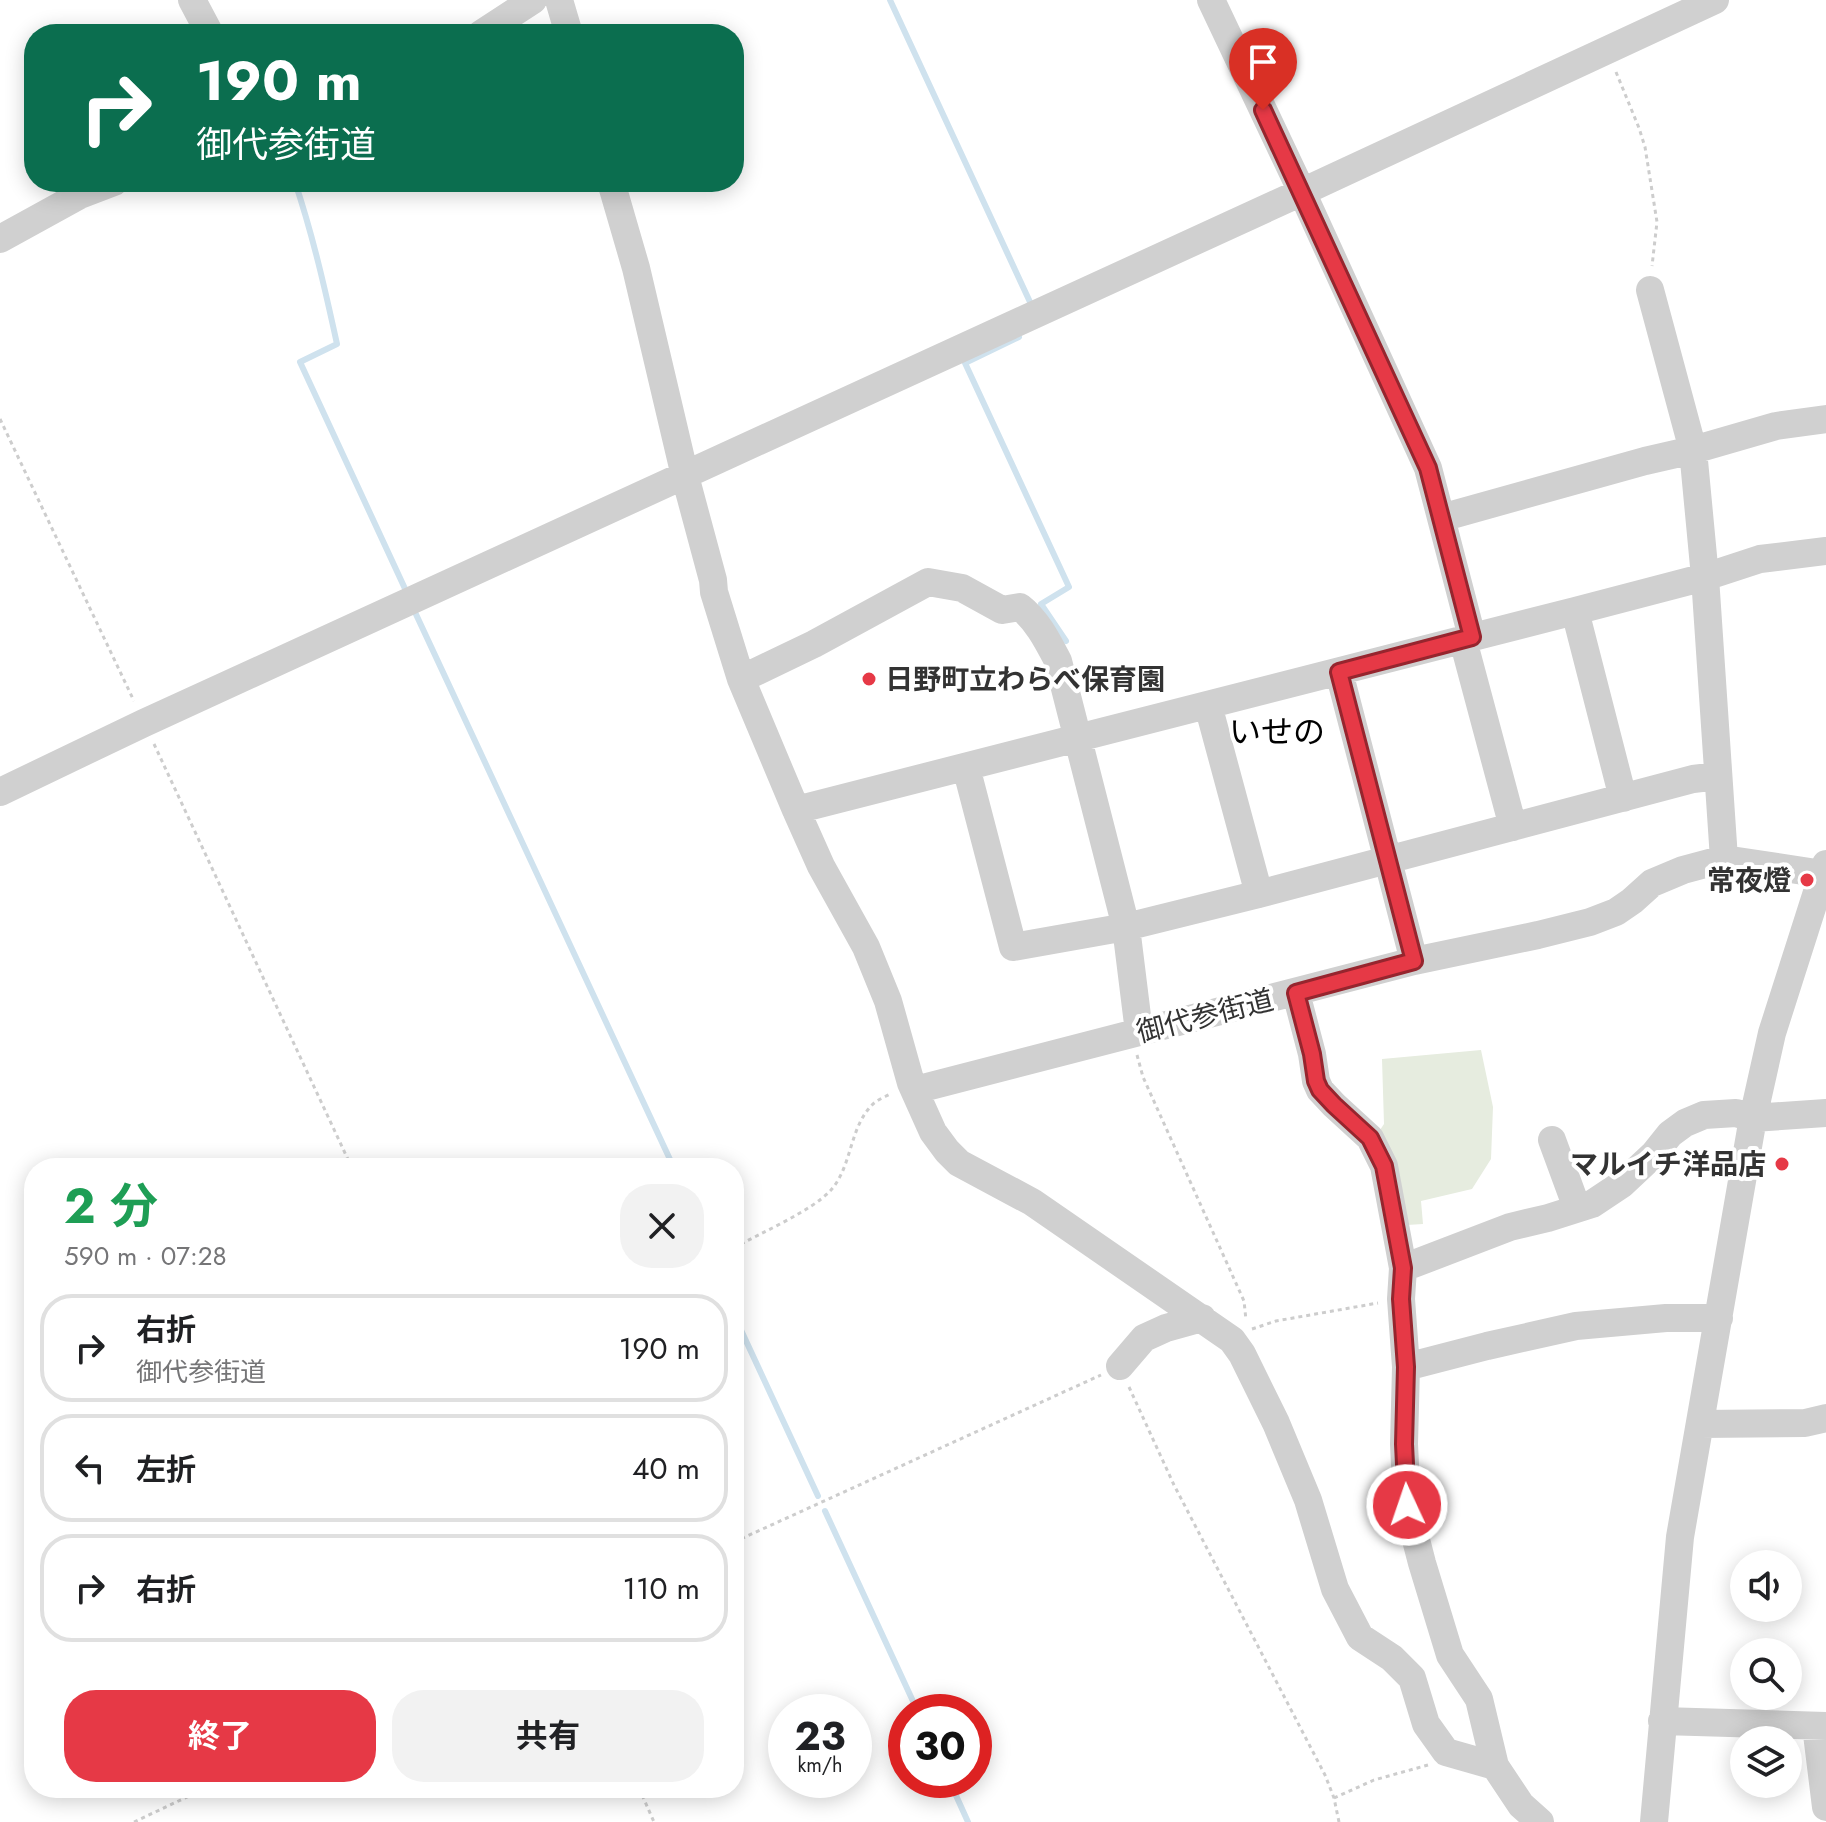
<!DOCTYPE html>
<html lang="ja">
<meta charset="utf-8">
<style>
:root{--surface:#fff;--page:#f2f2f2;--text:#202124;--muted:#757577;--line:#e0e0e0;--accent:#e63946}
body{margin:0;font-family:Jost,"Noto Sans JP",sans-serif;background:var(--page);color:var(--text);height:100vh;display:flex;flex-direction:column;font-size:30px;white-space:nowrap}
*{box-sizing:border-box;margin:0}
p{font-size:26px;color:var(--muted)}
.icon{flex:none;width:44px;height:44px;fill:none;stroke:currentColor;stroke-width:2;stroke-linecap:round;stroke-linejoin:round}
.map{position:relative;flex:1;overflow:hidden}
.panel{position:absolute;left:24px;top:1158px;width:720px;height:640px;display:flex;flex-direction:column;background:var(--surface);border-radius:32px;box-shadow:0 4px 20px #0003}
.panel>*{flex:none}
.guide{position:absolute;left:24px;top:24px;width:720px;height:168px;border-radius:32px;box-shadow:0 4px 20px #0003;background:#0b6e4f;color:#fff;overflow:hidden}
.fabs{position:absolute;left:1730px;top:1550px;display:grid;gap:16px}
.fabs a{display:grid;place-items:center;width:72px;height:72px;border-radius:50%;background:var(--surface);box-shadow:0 4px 20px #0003;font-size:40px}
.speed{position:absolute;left:768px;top:1694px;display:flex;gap:16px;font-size:40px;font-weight:700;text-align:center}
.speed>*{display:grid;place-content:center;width:104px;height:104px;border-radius:50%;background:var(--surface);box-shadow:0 4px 20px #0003;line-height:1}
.speed small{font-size:20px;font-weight:400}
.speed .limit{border:12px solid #d22;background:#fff;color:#111}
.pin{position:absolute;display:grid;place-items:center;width:68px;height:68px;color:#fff;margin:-82px -34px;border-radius:50% 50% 50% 0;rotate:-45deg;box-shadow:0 0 8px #0007}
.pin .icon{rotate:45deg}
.me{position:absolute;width:88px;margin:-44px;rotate:357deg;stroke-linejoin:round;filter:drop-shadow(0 0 6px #0008)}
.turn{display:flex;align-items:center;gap:28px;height:168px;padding:0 40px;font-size:36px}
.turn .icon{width:104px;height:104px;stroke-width:2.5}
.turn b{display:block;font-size:56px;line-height:68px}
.round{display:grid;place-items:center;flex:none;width:84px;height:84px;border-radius:32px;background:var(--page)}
.summary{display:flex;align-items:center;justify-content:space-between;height:136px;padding:0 40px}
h1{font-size:48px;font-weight:700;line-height:60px;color:#1e9e55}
.cta{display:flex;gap:16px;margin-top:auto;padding:16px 40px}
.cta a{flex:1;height:92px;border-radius:32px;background:var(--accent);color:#fff;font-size:32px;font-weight:700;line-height:92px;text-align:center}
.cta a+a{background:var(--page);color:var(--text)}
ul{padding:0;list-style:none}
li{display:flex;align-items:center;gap:24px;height:108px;margin:0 16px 12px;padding:0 24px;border:4px solid var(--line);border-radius:32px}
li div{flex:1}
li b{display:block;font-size:30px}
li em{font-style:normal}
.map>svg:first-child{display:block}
.green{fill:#e6ecdf}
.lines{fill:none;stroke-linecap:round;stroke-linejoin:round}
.stream{stroke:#cfe2ee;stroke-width:6}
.path{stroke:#cdcdcd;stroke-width:3;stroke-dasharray:4 4;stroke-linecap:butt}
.minor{stroke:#d0d0d0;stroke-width:28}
.route-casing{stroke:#96252e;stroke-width:20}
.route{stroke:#e63946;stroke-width:14}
.poi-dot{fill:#e63946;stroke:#fff;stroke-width:3}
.labels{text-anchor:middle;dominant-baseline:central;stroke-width:8;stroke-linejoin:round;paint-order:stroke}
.poi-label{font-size:28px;font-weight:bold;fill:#333;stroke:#fff;text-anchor:end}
.street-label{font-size:28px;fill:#333;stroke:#fff}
.quarter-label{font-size:32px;fill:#000;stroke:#fff}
</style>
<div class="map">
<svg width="1826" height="1822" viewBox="0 0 1826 1822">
<rect width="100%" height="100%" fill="#fff"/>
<path class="green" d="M1481,1050L1493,1107L1491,1159L1472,1189L1421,1201L1423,1224L1407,1225L1374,1139L1384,1124L1382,1059Z"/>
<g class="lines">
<path class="stream" d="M890,0L1030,302
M295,182C313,236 325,289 337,344L300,362L407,593
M1019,337L965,363L1069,587L1041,604L1066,641
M414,610L674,1168
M734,1315L818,1496
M825,1511L918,1712
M949,1780L968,1822"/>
<path class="path" d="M1616,72L1639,128L1645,147L1657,222L1652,266
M0,419L134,701
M154,744L352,1168
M1137,1055L1143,1077L1244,1301L1246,1320
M734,1248C760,1233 812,1211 831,1190C852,1166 849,1130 871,1106C876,1100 885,1097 892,1093
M1252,1329L1276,1321L1378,1303
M1129,1387L1174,1485L1325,1775L1334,1798L1339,1822
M734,1542L1101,1375
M639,1788L654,1822
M1334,1798L1374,1780L1428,1765
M134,1822L206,1788"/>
<path class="minor" d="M192,0L210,34
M559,0L569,34
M1211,0L1302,192L1428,468L1472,637
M481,34L533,0
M611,182L636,268L685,476L713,580L714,592L741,679L796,810L821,866L866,947L888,1001L911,1083L933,1132L947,1151L959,1163L1032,1202L1232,1340L1242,1354L1276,1423L1308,1500L1335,1589L1360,1637L1392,1658L1412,1678L1426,1724L1446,1752L1495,1766
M0,239L80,195L114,182
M1650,290L1693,450L1705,577L1724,859
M1441,518L1645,461L1693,450L1776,426L1826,419
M1575,611L1623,798
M1463,640L1513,827
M1339,672L1414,961
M741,679L814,644L928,582L962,588L1002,610L1020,607C1037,620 1048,642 1058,661L1126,927L1139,1032
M1208,705L1259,894
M966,767L1013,947L1126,927L1259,894L1693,779L1718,776
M0,792L144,723L1302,192L1715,0
M796,810L1575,611L1705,577L1760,559L1826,551
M1296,993L1312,1054L1316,1081L1320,1090L1334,1105L1370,1138L1384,1166L1403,1268L1401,1299L1406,1367L1404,1444L1407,1505L1422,1563L1450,1655L1479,1699L1495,1766L1521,1805L1540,1822
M915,1090L1414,961L1538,935L1590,922L1616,912L1632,901L1652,883L1683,870L1724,859L1823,874
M1552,1140L1577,1208
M1403,1268L1510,1227L1548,1218L1592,1204L1622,1184L1654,1154L1670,1134L1685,1123L1704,1115L1736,1113L1753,1118L1826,1113
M1120,1366L1144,1338L1166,1328L1202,1318
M1406,1367L1487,1346L1576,1326L1666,1318H1719
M1700,1424L1805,1423L1826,1418
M1662,1721L1826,1726
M1816,1726L1826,1807
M1654,1822L1680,1537L1753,1118L1772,1033L1826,864"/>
</g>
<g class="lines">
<g class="route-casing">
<path id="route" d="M1263,110L1428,468L1472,637L1339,672L1414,961L1296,993L1312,1054L1316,1081L1320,1090L1334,1105L1370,1138L1384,1166L1403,1268L1401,1299L1406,1367L1404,1444L1407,1505"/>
</g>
<use href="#route" class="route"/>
</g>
<g class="poi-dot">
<circle cx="869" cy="679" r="8"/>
<circle cx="1807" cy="880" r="8"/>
<circle cx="1782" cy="1164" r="8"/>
</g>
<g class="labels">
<g class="poi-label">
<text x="885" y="679" text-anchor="start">日野町立わらべ保育園</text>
<text x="1791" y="880">常夜燈</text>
<text x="1766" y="1164">マルイチ洋品店</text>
</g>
<g class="street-label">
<text transform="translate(1205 1016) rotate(-14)">御代参街道</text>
</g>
<g class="quarter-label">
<text x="1277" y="732">いせの</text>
</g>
</g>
</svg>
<div class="fabs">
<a><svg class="icon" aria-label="sound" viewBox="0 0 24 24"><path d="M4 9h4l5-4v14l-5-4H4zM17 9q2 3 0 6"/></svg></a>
<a><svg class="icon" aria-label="search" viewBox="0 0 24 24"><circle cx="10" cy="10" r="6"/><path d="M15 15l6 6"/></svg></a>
<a><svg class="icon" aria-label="layers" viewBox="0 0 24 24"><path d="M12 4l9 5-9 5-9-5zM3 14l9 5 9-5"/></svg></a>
</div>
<div class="speed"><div>23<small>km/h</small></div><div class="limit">30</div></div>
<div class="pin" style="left:1263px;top:110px;background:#d93025"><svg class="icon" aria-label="arrive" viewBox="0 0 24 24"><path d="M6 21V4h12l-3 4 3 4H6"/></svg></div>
<svg class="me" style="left:1407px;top:1505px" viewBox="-20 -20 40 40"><circle r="17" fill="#e63946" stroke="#fff" stroke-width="3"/><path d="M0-11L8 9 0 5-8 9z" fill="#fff"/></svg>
<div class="guide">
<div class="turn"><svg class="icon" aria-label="right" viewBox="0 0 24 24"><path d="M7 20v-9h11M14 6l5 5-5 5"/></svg><div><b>190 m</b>御代参街道</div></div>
</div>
<section class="panel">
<div class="summary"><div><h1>2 分</h1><p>590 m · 07:28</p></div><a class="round"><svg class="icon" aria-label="close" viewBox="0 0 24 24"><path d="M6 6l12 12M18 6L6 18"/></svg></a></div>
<ul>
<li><svg class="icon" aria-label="right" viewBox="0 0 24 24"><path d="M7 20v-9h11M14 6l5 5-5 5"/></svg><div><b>右折</b><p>御代参街道</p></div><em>190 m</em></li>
<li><svg class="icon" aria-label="left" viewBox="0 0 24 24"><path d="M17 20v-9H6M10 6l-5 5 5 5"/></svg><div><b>左折</b></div><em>40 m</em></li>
<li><svg class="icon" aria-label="right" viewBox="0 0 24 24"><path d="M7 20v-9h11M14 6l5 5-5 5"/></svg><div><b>右折</b></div><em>110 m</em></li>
</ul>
<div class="cta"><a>終了</a><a>共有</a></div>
</section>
</div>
